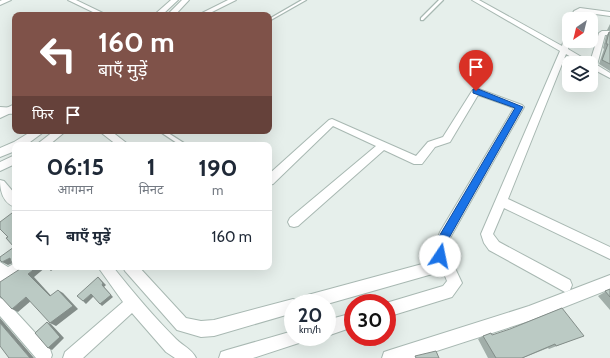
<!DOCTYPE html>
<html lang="hi">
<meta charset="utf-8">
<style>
:root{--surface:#fff;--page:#f6f6f7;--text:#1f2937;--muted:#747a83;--line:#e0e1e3}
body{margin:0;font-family:Cabin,"Noto Sans Devanagari",sans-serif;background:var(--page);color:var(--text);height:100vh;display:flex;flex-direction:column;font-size:15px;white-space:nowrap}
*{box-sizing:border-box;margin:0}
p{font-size:13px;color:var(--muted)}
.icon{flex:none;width:22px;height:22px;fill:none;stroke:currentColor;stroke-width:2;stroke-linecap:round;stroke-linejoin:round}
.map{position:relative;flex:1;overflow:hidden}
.details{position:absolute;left:12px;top:142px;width:260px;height:128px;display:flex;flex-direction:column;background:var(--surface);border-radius:8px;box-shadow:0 4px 16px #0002}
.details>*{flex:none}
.banner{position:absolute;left:12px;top:12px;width:260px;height:122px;border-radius:8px;box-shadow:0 4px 16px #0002;background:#7f5249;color:#fff;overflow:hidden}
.needle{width:26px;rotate:215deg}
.tools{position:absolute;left:562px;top:12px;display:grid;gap:8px}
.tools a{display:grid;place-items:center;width:36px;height:36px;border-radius:8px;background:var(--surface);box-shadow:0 4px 16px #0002;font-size:20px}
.speed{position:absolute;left:284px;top:294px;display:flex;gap:8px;font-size:20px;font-weight:700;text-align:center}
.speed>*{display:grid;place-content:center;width:52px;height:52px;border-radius:50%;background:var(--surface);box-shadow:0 4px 16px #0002;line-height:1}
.speed small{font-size:10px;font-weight:400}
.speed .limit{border:6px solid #d22;background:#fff;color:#111}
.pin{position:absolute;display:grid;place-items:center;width:34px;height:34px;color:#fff;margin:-41px -17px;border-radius:50% 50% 50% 0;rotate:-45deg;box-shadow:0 0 4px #0007}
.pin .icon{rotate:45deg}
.me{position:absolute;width:44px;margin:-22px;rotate:11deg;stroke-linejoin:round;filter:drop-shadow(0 0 3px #0008)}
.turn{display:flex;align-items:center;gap:14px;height:84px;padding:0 20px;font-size:18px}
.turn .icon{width:52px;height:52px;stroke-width:2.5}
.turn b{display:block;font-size:28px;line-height:34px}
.then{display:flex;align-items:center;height:38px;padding:0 20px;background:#0003;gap:8px;font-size:15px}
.eta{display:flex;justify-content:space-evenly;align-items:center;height:68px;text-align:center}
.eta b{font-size:24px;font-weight:800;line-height:28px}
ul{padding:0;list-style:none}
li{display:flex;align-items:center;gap:12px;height:52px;padding:0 20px;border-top:1px solid var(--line)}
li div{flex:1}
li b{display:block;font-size:15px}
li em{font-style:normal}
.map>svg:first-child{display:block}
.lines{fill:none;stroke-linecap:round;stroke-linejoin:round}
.service-casing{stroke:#a8b8b2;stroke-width:2.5}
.minor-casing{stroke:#a8b8b2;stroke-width:2}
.tertiary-casing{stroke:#a8b8b2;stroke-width:2}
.service{fill:#fff;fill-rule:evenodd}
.minor{fill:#fff;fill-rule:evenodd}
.tertiary{fill:#fff;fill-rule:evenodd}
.wall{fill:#a1aea9}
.shaded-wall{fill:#838d89}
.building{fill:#bbcac4;stroke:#838d89}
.route{fill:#1a73e8;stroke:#114b97}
</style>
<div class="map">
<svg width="610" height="358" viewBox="0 0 610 358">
<rect width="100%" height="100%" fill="#e6efeb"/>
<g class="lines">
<g class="service-casing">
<path id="service" d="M302,0H306L269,21V19Z
M439,0H443L423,20H421V18Z
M159,131H165L187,145H180Z"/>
</g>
<g class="minor-casing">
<path id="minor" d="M2,0H11L0,5V1Z
M68,0H76L107,15H99Z
M228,0H236L206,15H198Z
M472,0H479L562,46L566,32L569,30L570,41L568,49L590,62L599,33L602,31H610V35H605L597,65L610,73V78L591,68V63H581L566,54L508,199L610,247V259L504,208L493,234L499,242L570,280L572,285L570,290L565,292L489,250L484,243L481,234L560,51Z
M580,8L610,12V16L581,12L579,13L576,19H570L574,11Z
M476,88L522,105L524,107L450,238L447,251L462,283L452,297L387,317L386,303L443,286L447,281L443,271L327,304L293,303V313L214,336L201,337L177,330L125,271L123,267H139L186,318L201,321L214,320L293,299L298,301L299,298L304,296L437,260L434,248L440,232L514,108L478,95L450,142L435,147L422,164H414L384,150L298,226L294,227L290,226L288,222L290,218L376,146L333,126L273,184L269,185V174L329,120L332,119L416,156L428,142L443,137L472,91Z
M15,104V111L0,118V111Z
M99,131H111L129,145H117Z
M0,180L4,181L15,194V207C3,203 0,191 0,180Z
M0,262L8,267L15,263V267H27L25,271L0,288Z
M98,267H113C133,292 154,317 176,339C183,346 192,349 196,358H175L166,352L132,313L83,358H63L65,352L123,302Z
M610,275V289L529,321L415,358H382L384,352L390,350L529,306Z
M0,298L5,300L50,349L52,355L51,358H36L0,316Z
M353,313V327L327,336V320Z
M293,331V337H305L302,342L253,358H219L221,352L227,350Z"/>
</g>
<g class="tertiary-casing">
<path id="tertiary" d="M171,0H178L162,15H154Z
M182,0H189L175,15H167Z
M0,107L15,108V114L0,113Z
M32,131H45L26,145H15V151L0,157V148L14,142Z
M54,131H66L49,145H36Z
M15,155V164L0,171V162Z"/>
</g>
<use href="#service" class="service"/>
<use href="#minor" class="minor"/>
<use href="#tertiary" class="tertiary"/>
</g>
<path class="wall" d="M610,24V30H607Z
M609,32H610V71L599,64L604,49L603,48L606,36Z
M610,289V310L598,296Z
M492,335L575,339L549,349L548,348L523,358H488L478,339L483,336Z"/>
<path class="shaded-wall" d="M10,258L11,262L13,263L8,265L2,262Z
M37,267H56L51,271L46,267L34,277L55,300L50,296L28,274Z
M98,277L106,285L104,287L113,297L102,306L100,304L102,285Z
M58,290L63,293L78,309L56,326L50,323Z
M91,294L94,296L86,304L83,301Z
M26,297L32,300L18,312L12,309Z
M0,318L34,358H30L0,323Z
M47,322L51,324L64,338L52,350L48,348Z"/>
<path class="building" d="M609,32H610V64L602,60L608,44H606Z
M12,213L15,216V262H11L10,258L2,262L0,260V257L14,247L6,238L8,237L0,229V222Z
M21,267H37L28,274L50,296L58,290L73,306L50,323L26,297L12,309L0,296V282L20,269Z
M98,277L103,283L102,285L111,295L100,304L91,294L83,301L77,296Z
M610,289V297L605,291Z
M562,308L584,336L556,346L555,344L522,358H496L483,336L491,333L492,335L510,329Z
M47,322L60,337L48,348L35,333Z
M0,323L30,358H9L0,346Z
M436,351L439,358H416L415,356Z"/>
<path class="route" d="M473,89H478L523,107L449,238L445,247L446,256L444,259L440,261L436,259C432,250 436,242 441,233L515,108L473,93Z"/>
</svg>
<div class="tools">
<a><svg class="needle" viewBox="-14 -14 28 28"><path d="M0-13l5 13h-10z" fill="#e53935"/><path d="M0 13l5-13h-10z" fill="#747a83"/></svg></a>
<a><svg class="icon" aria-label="layers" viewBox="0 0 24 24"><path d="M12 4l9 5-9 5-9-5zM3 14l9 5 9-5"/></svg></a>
</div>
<div class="speed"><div>20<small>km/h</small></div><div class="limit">30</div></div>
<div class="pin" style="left:476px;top:91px;background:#d93025"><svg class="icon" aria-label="arrive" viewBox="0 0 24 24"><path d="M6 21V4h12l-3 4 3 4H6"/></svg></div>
<svg class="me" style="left:440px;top:256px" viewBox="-20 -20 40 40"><circle r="19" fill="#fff"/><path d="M0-13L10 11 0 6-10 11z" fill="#1a73e8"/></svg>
<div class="banner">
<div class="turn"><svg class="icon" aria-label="left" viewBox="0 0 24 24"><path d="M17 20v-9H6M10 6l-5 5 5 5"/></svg><div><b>160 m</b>बाएँ मुड़ें</div></div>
<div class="then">फिर<svg class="icon" aria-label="arrive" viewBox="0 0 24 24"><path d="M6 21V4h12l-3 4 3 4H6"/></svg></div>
</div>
<section class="details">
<div class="eta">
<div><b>06:15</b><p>आगमन</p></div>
<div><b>1</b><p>मिनट</p></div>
<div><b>190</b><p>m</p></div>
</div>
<ul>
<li><svg class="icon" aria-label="left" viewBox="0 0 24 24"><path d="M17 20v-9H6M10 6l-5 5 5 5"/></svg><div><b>बाएँ मुड़ें</b></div><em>160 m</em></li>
</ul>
</section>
</div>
